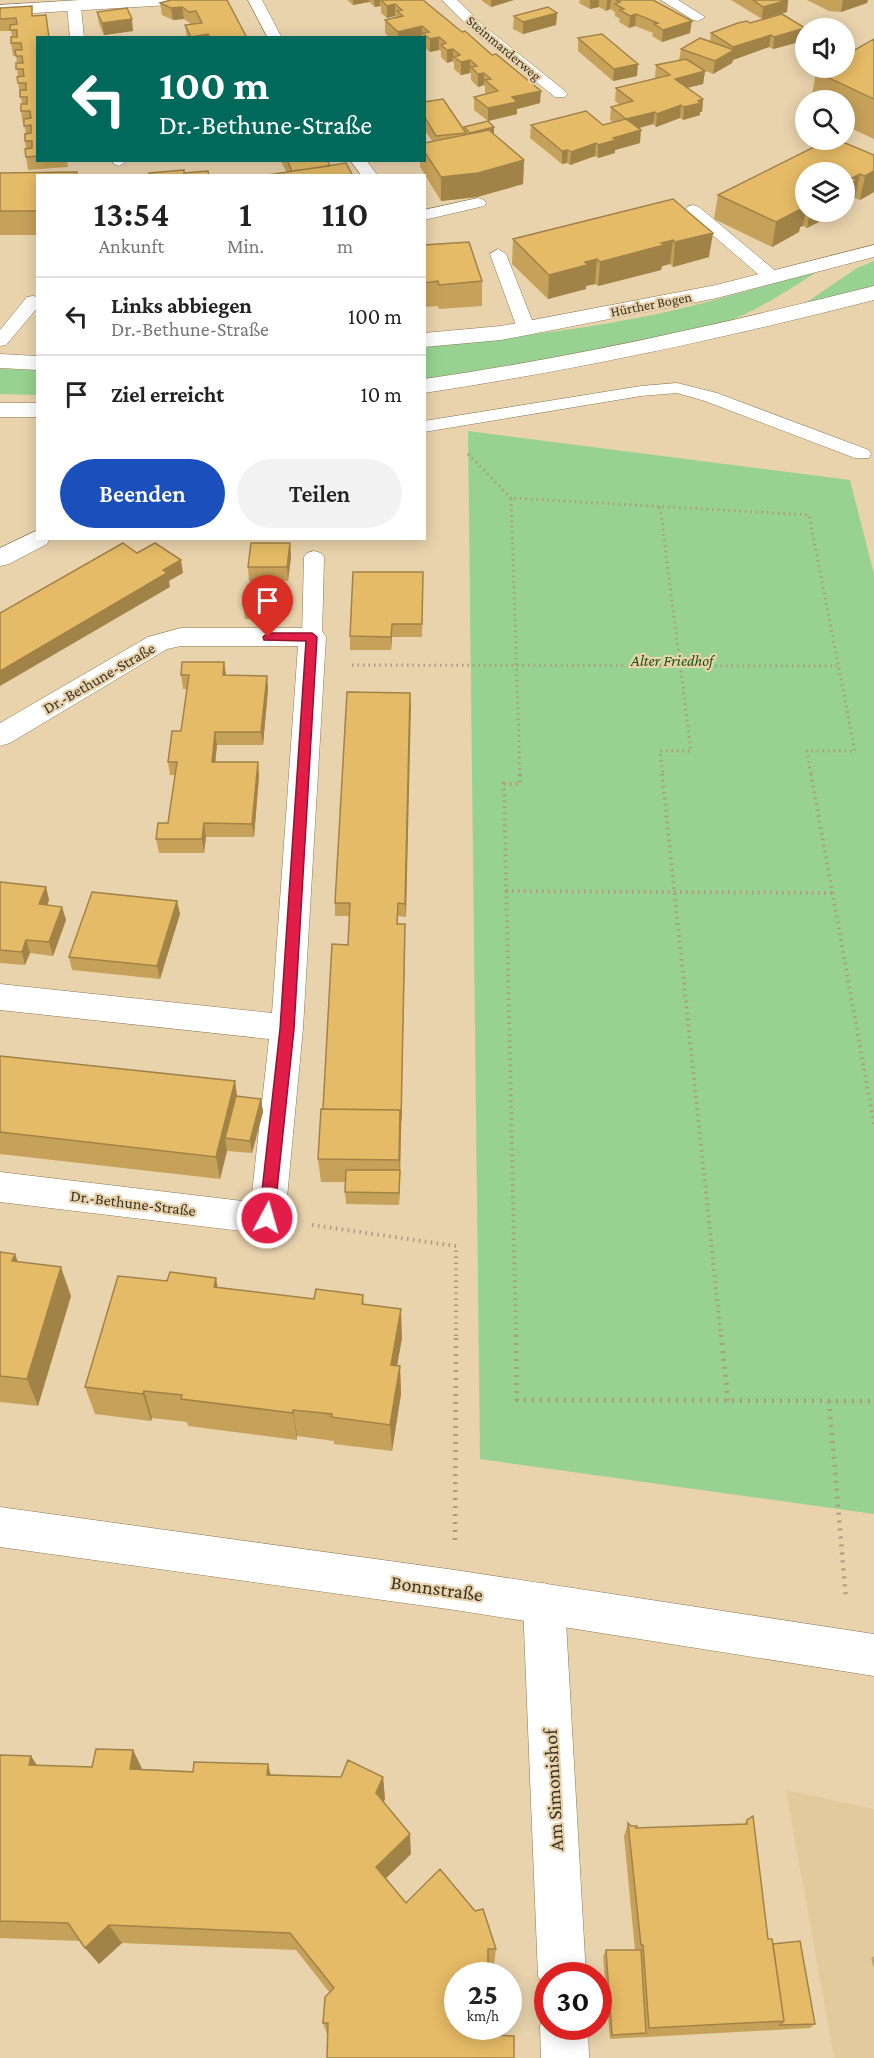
<!DOCTYPE html>
<html lang="de">
<meta charset="utf-8">
<style>
:root{--surface:#fff;--page:#f2f2f2;--text:#222;--muted:#767676;--line:#e0e0e0;--accent:#1b50bc}
body{margin:0;font-family:"Crimson Pro",serif;background:var(--page);color:var(--text);height:100vh;display:flex;flex-direction:column;font-size:22px;white-space:nowrap}
*{box-sizing:border-box;margin:0}
p{font-size:20px;color:var(--muted)}
.icon{flex:none;width:33px;height:33px;fill:none;stroke:currentColor;stroke-width:2;stroke-linecap:round;stroke-linejoin:round}
.map{position:relative;flex:1;overflow:hidden}
.drawer{position:absolute;left:36px;top:174px;width:390px;height:366px;display:flex;flex-direction:column;background:var(--surface);border-radius:0px;box-shadow:0 3px 15px #0003}
.drawer>*{flex:none}
.guide{position:absolute;left:36px;top:36px;width:390px;height:126px;border-radius:0px;box-shadow:0 3px 15px #0003;background:#00695c;color:#fff;overflow:hidden}
.fabs{position:absolute;left:795px;top:18px;display:grid;gap:12px}
.fabs a{display:grid;place-items:center;width:60px;height:60px;border-radius:50%;background:var(--surface);box-shadow:0 3px 15px #0003;font-size:30px}
.speed{position:absolute;left:444px;top:1962px;display:flex;gap:12px;font-size:30px;font-weight:700;text-align:center}
.speed>*{display:grid;place-content:center;width:78px;height:78px;border-radius:50%;background:var(--surface);box-shadow:0 3px 15px #0003;line-height:1}
.speed small{font-size:15px;font-weight:400}
.speed .limit{border:9px solid #d22;background:#fff;color:#111}
.pin{position:absolute;display:grid;place-items:center;width:51px;height:51px;color:#fff;margin:-62px -26px;border-radius:50% 50% 50% 0;rotate:-45deg;box-shadow:0 0 6px #0007}
.pin .icon{rotate:45deg}
.me{position:absolute;width:66px;margin:-33px;rotate:6deg;stroke-linejoin:round;filter:drop-shadow(0 0 4px #0008)}
.turn{display:flex;align-items:center;gap:21px;height:126px;padding:0 24px;font-size:27px}
.turn .icon{width:78px;height:78px;stroke-width:2.5}
.turn b{display:block;font-size:42px;line-height:51px}
.eta{display:flex;justify-content:space-evenly;align-items:center;height:102px;text-align:center}
.eta b{font-size:36px;font-weight:600;line-height:42px}
.button{display:flex;gap:12px;margin-top:auto;padding:12px 24px}
.button a{flex:1;height:69px;border-radius:36px;background:var(--accent);color:#fff;font-size:24px;font-weight:600;line-height:69px;text-align:center}
.button a+a{background:var(--page);color:var(--text)}
ul{padding:0;list-style:none}
li{display:flex;align-items:center;gap:18px;height:78px;padding:0 24px;border-top:2px solid var(--line)}
li div{flex:1}
li b{display:block;font-size:22px}
li em{font-style:normal}
.map>svg:first-child{display:block}
.built{fill:#e3ca9d}
.green{fill:#98d292}
.lines{fill:none;stroke-linecap:round;stroke-linejoin:round}
.service-casing{stroke:#8c7854;stroke-width:1}
.minor-casing{stroke:#8c7854;stroke-width:1}
.tertiary-casing{stroke:#8c7854;stroke-width:1}
.path-far2{stroke:#ac9b7d;stroke-width:3;stroke-dasharray:1.5 4;stroke-linecap:butt}
.path-far1{stroke:#ac9b7d;stroke-width:4;stroke-dasharray:1.5 4.5;stroke-linecap:butt}
.path{stroke:#ac9b7d;stroke-width:4.5;stroke-dasharray:2 6;stroke-linecap:butt}
.service{fill:#fff;fill-rule:evenodd}
.minor{fill:#fff;fill-rule:evenodd}
.tertiary{fill:#fff;fill-rule:evenodd}
.wall{fill:#c6a159}
.shaded-wall{fill:#a18348}
.building{fill:#e6bb67;stroke:#a18348;stroke-width:1.5}
.route{fill:#e11d48;stroke:#92132f;stroke-width:1.5}
.labels{text-anchor:middle;dominant-baseline:central;stroke-width:4.5;stroke-linejoin:round;paint-order:stroke}
.far-street-label{font-size:14px;fill:#3a3223;stroke:#e9d3ad}
.park-label{font-size:16px;font-style:italic;fill:#175513;stroke:#e9d3ad}
.street-label{font-size:16px;fill:#3a3223;stroke:#e9d3ad}
.near-street-label{font-size:20px;fill:#3a3223;stroke:#e9d3ad}
</style>
<div class="map">
<svg width="874" height="2058" viewBox="0 0 874 2058">
<rect width="100%" height="100%" fill="#e9d3ad"/>
<path class="built" d="M786,1790L874,1809V2058H834Z"/>
<path class="green" d="M874,261V287L804,304L857,268Z
M820,270C789,289 759,311 724,322C627,352 524,363 425,380V346C499,339 573,331 647,316C706,304 762,286 820,270Z
M0,369L37,370V395L0,394Z
M468,431L850,480L874,574V1514L480,1459Z"/>
<g class="lines">
<g class="service-casing">
<path id="service" d="M248,0H262L282,38H268Z
M442,0H457L484,26L565,91L567,94L565,97H555L474,32Z
M661,0H678L705,17L698,21L693,20Z
M74,3L81,7L84,38H70L67,7Z
M111,160H127V161L119,166L114,164Z
M350,160H366L378,176H362Z
M478,198L484,200L486,203L484,206L424,220V210Z
M693,205L699,207L778,273L780,277L778,281H766L687,213L685,210L687,207Z
M498,249L506,254L535,328L532,332H520L517,328L490,254Z
M33,296L38,297V307L6,345L0,346V330L27,297Z
M677,383L717,393L869,450L871,454L869,458H855L705,401L677,393L641,396L424,432V421L641,386Z
M314,551L321,553L324,557L322,637L319,642L312,644L305,642L302,637L304,557L307,553Z"/>
</g>
<g class="minor-casing">
<path id="minor" d="M80,0H179L176,4L170,5L0,15V5Z
M38,530V538H50L47,544L9,564L0,566V548Z
M181,628H312L322,631L326,637L303,1028L285,1219L280,1230L267,1234L0,1202V1172L251,1202L269,1039L0,1010V984L272,1013L298,646H181L167,649L10,743L0,746V723L148,637Z
M544,1583L559,1589L565,1604L586,1976H548V1994L538,1976L523,1604L529,1589Z
M547,2009L548,2026H588L589,2058H541L540,2026Z"/>
</g>
<g class="tertiary-casing">
<path id="tertiary" d="M874,245V257L717,298L501,340L424,347V333L501,326L716,285Z
M874,286V300C725,338 576,370 424,393V379C576,357 725,323 874,286Z
M0,354L38,356V370L0,368Z
M0,403H38V417H0Z
M0,1507L455,1570L874,1634V1676L455,1610L0,1547Z"/>
</g>
<path class="path-far2" d="M468,454L511,498
M660,507L691,751H660L663,775
M352,665L837,666
M520,775L511,498L809,515L855,751H807L811,775"/>
<path class="path-far1" d="M662,774L721,1336
M811,774L874,1124
M506,891L832,893
M312,1225L456,1246V1336
M516,1336L504,784H520V774"/>
<path class="path" d="M516,1335L517,1400L874,1401
M721,1335L728,1401
M829,1401L846,1600
M455,1540L456,1335"/>
<use href="#service" class="service"/>
<use href="#minor" class="minor"/>
<use href="#tertiary" class="tertiary"/>
</g>
<path class="wall" d="M227,0L247,38H187L185,25L191,24L184,19L173,20L162,15L160,3Z
M347,0H423L540,103L517,109V114L488,121L474,110V97L487,94L485,93V87L484,85L478,87L471,80V74L470,73L461,75L454,69V63L453,61L447,63L441,57V51L439,50L430,52L424,47V38H390L385,33V20L397,17L395,16L387,18L381,13V7L380,6L375,7L369,2L353,5Z
M482,0H514L491,7L482,1Z
M580,0H653L690,33L662,42L652,36L653,33L635,26L629,28L619,22L620,19L615,16V12L610,9L606,11L599,7L590,9L579,3Z
M731,0H788L787,12L762,19Z
M807,0H868L867,3L841,12L829,11Z
M0,8L33,16L38,38V160H67L68,167L28,170L26,157V149L25,141L26,134L24,124H23L21,111L22,104L18,83L17,63L16,56H13L11,43L12,37L11,31H0Z
M97,12L133,31L104,35L99,24Z
M557,13L556,25L523,34L513,29L514,16Z
M750,23L803,41L773,49L769,47L733,60L732,63L713,74L704,70L705,71L703,84L687,88L703,99L702,112H700V115L683,120L680,118L656,127L653,124L638,128L640,143L615,150V153L598,158L595,156L570,165L567,163L562,164L530,138L531,125H603L613,122L610,120L611,107L620,105L615,101L616,88L656,78L655,77L656,65L679,60L681,49L710,42L711,33Z
M578,38L637,76L613,81L578,51Z
M874,39V139L844,125V100H811L816,72Z
M424,102L464,130V127L494,134L524,160L523,184L477,197L441,201L420,167V160H424V143L432,141L424,129Z
M828,140H838L874,155V192L860,200L855,198L853,199L852,204L844,208V172H806V212H838L807,228L803,226L800,227L799,232L772,247L714,219L718,195Z
M280,160H327L330,166L287,172Z
M0,173L38,176V235H0Z
M673,199L709,257L673,267L670,264L662,266L661,270L598,286L595,284L586,286V289L548,299L512,264L513,239Z
M424,245L482,281V306L439,309L438,306L425,307L424,310Z
M290,543L291,557L288,581H249L248,567Z
M423,572L422,637H392L391,650H350V636Z
M285,593L286,606L285,619H245L243,605Z
M224,662L226,675L267,676L268,689L263,745H217L215,762H258L259,776L254,837H206L204,853H159L156,839L168,823L175,775H170L168,762L181,731L187,689H183L181,675Z
M410,693L406,917L398,916V924H405V937L399,1205L346,1204L345,1192V1182H321L318,1159L323,1109L348,945L350,916H335V903Z
M0,882L46,887L49,900L47,905L62,907L66,920L53,956L30,953L25,965L0,963Z
M177,901L180,914L160,979L72,970L69,957Z
M0,1056L235,1081L237,1096L261,1099L263,1112L252,1153L227,1151L220,1179L0,1154Z
M0,1252L17,1262L71,1296L38,1406L0,1402Z
M216,1278L217,1287L314,1299L363,1295L364,1304L402,1338L397,1366H400L401,1394L392,1451L334,1444V1441L297,1436V1440L188,1426L187,1422L152,1418L151,1421L95,1414L85,1387L167,1281Z
M133,1750L142,1769L341,1777H383L385,1799L383,1802L411,1854L386,1878L406,1903L496,1949L494,1965L488,1966L328,2037L323,2023L330,1993L296,1950L122,1943L99,1964L80,1941L0,1938V1755L37,1765L92,1767Z
M747,1820L768,1939L773,1944L815,2024L810,2028L610,2039L603,1956L606,1950H635L624,1836L628,1823L636,1828L744,1824Z
M874,1956V1968L871,1959Z"/>
<path class="shaded-wall" d="M353,0H369V2L353,5Z
M374,0H380V6L375,7Z
M491,0H514L491,7Z
M590,0H599V7L590,9Z
M607,0H611L610,9L606,11Z
M788,0L787,12L762,19L763,7Z
M843,0H868L867,3L841,12Z
M395,4V16L387,18V6Z
M182,7L184,19L173,20L171,8Z
M557,13L556,25L523,34V22Z
M636,14L635,26L629,28L630,16Z
M132,19L133,31L104,35L102,23Z
M692,21L690,33L662,42L663,30Z
M422,26V38H398V32Z
M805,28L803,41L773,49L774,37Z
M208,34V38H191V37Z
M771,35L769,47L733,60L732,63L713,74L715,61L733,51V47Z
M439,37V50L430,52V39Z
M453,49V61L447,63V50Z
M470,60V73L461,75V62Z
M638,64L637,76L613,81L614,69Z
M705,71L703,84L674,91L675,79Z
M484,73V85L478,87V74Z
M541,91L540,103L517,109V114L488,121V108L512,97Z
M703,99L702,112H700V115L683,120L684,107Z
M681,105L680,118L656,127L657,114Z
M655,112L653,124L625,132L626,119Z
M494,127V140L470,146V133Z
M641,130L640,143L615,150V153L598,158V145L613,138Z
M596,143L595,156L570,165L571,152Z
M568,150L567,163L562,164V151Z
M524,160L523,184L477,197L441,201V177Z
M874,171V192L860,200L865,176Z
M860,174L855,198L853,199L852,204L844,208V186L852,178Z
M806,202V209L803,226L800,227L799,232L772,247L776,222L799,206Z
M810,212H838L807,228Z
M713,233L709,257L673,267L675,242Z
M673,240L670,264L662,266L661,270L598,286L600,262Z
M597,259L595,284L586,286V289L548,299L549,275Z
M290,543L291,557L288,581L287,567Z
M181,560L183,573L169,581L170,587L0,686V671L163,570Z
M285,593L286,606L285,619L284,606Z
M392,624V637L391,650V637Z
M224,662L226,675H223Z
M267,676L268,689L263,745L261,732Z
M410,693L411,706L406,917L405,904Z
M215,732L217,745L214,775L212,762Z
M258,762L259,776L254,837L252,824Z
M204,823L206,837L204,853L202,839Z
M46,887L49,900L43,917L39,904Z
M177,901L180,914L160,979L157,966Z
M62,907L66,920L53,956L49,942Z
M405,924V937L400,1182L399,1160Z
M26,940L30,953L25,965L22,952Z
M235,1081L238,1105L225,1138L227,1151L220,1179L216,1157Z
M261,1099L263,1112L252,1153L250,1141Z
M400,1170V1182L399,1205V1193Z
M15,1254L26,1283L12,1261Z
M61,1267L71,1296L38,1406L27,1379Z
M216,1278L221,1307L214,1287Z
M401,1309L402,1338L392,1393L391,1365Z
M400,1366L401,1394L392,1451L390,1425Z
M144,1391L152,1418L151,1421L143,1394Z
M293,1410L297,1436V1440L293,1413Z
M133,1750L144,1773L130,1769Z
M31,1756L46,1779L29,1765Z
M268,1764L274,1787L267,1775Z
M383,1777L385,1799L378,1815L376,1793Z
M410,1834L411,1854L378,1886L376,1867Z
M109,1925L122,1943L99,1964L85,1948Z"/>
<path class="building" d="M171,0H227L247,38H210L208,34L191,37L185,25L202,23L196,11L189,12L182,7L171,8L160,3Z
M381,0H423L462,32L465,31L492,55L496,54L541,91L512,97L517,102L488,108L474,97L498,91L485,80L491,79L484,73L478,74L471,67L477,66L470,60L461,62L454,57L460,55L453,49L447,50L441,45L446,43L439,37L430,39L423,33L429,32L422,26L398,32L385,20L403,16L397,11L402,10L395,4L387,6Z
M616,0H653L692,21L663,30L654,24L658,23L636,14L630,16L620,10L624,9L615,4L620,2Z
M753,0H788L763,7Z
M32,6V16L46,15L49,38H38V156L26,157L25,149L32,148V141H25V134L31,133V125L24,126V119L31,118L30,111H21V104H27V97H20V90H26V83H18L17,77L24,76L23,69H16V63H23L22,56H16L15,50H22L21,43H11V37H17V30H10V25L17,24L16,18L0,19V8Z
M548,7L557,13L523,22L514,16Z
M127,8L132,19L102,23L97,12Z
M782,14L805,28L774,37L771,35L733,47L711,33L738,23L747,21L750,23Z
M602,34L638,64L614,69L578,38Z
M700,38L734,50L715,61L681,49Z
M874,39V99L816,72L824,68H844V56Z
M686,59L705,71L675,79L703,99L698,101L701,103L684,107L681,105L657,114L655,112L626,119L611,107L633,101L616,88L670,75L656,65Z
M443,99L466,133L436,136L424,116V102Z
M586,111L603,125L626,119L641,130L613,138L616,140L598,145L596,143L571,152L568,150L562,151L531,125Z
M488,121L494,127L470,133L464,127Z
M489,130L524,160L478,173L441,177L424,151V143Z
M828,140H838L874,155V171L865,176L860,174L852,178L857,180L844,186V172H806V202L799,206L803,208L776,222L718,195Z
M287,160H327L330,166L292,171Z
M346,163L353,176H261Z
M184,170V173L208,171L209,176H143L149,175V173Z
M77,172L76,176H38V211H0V173Z
M673,199L713,233L675,242L673,240L661,243L664,245L600,262L597,259L585,262L587,265L549,275L513,239Z
M469,242L482,281L439,285L438,281L424,283V245Z
M123,543L137,553L155,543L181,560L163,570L167,573L0,671V613Z
M251,543H290L287,567H248Z
M353,572H423L422,624H392L391,637L350,636Z
M244,593H285L284,606L243,605Z
M182,662H224L223,675L267,676L261,732H215L212,762H258L252,824L204,823L202,839H156L158,823H168L177,762H168L170,747L172,731H181L189,675H181Z
M347,692L410,693L405,904L398,903L397,924H405L401,1121L400,1110L323,1109L332,944L348,945L350,903H335Z
M0,882L46,887L39,904L62,907L49,942L26,940L22,952L0,950Z
M92,892L177,901L157,966L69,957Z
M0,1056L235,1081L216,1157L0,1132Z
M236,1096L261,1099L250,1141L225,1138Z
M321,1109L400,1110L399,1160L318,1159Z
M346,1170H400L399,1193L345,1192Z
M0,1252L15,1254L12,1261L61,1267L27,1379L0,1376Z
M170,1272L216,1278L214,1287L314,1299L316,1289L363,1295L362,1304L401,1309L391,1365L400,1366L390,1425L331,1417L332,1414L293,1410V1413L181,1399L182,1395L144,1391L143,1394L85,1387L118,1276L167,1281Z
M96,1749L133,1750L130,1769L193,1772L194,1762L268,1764L267,1775L341,1777L348,1760L383,1777L376,1793L410,1834L376,1867L406,1903L440,1869L475,1911L483,1909L496,1949H488V1976H458V2026H487V2035L514,2036V2058H327L328,2023H323L325,1997L334,1988L290,1933L109,1925L85,1948L68,1923L0,1921V1755L31,1756L29,1765L92,1767Z
M753,1816L768,1939H772L784,2021L649,2028L643,1945H641L628,1823L631,1826H637L636,1828L747,1824V1820Z
M800,1941L815,2024L780,2025L784,2021L773,1944Z
M606,1950H641L646,2033L612,2035Z"/>
<path class="route" d="M268,633H312L317,637L294,1029L274,1218L272,1223L267,1225L262,1223L259,1218L280,1029L306,641L264,640L263,637Z"/>
<g class="labels">
<g class="far-street-label">
<text transform="translate(504 48) rotate(40)">Steinmarderweg</text>
<text transform="translate(651 304) rotate(-11)">Hürther Bogen</text>
</g>
<g class="park-label">
<text x="672" y="660">Alter Friedhof</text>
</g>
<g class="street-label">
<text transform="translate(99 678) rotate(-30)">Dr.-Bethune-Straße</text>
<text transform="translate(133 1203) rotate(7)">Dr.-Bethune-Straße</text>
</g>
<g class="near-street-label">
<text transform="translate(437 1588) rotate(8)">Bonnstraße</text>
<text transform="translate(553 1790) rotate(-93)">Am Simonishof</text>
</g>
</g>
</svg>
<div class="fabs">
<a><svg class="icon" aria-label="sound" viewBox="0 0 24 24"><path d="M4 9h4l5-4v14l-5-4H4zM17 9q2 3 0 6"/></svg></a>
<a><svg class="icon" aria-label="search" viewBox="0 0 24 24"><circle cx="10" cy="10" r="6"/><path d="M15 15l6 6"/></svg></a>
<a><svg class="icon" aria-label="layers" viewBox="0 0 24 24"><path d="M12 4l9 5-9 5-9-5zM3 14l9 5 9-5"/></svg></a>
</div>
<div class="speed"><div>25<small>km/h</small></div><div class="limit">30</div></div>
<div class="pin" style="left:268px;top:637px;background:#d93025"><svg class="icon" aria-label="arrive" viewBox="0 0 24 24"><path d="M6 21V4h12l-3 4 3 4H6"/></svg></div>
<svg class="me" style="left:267px;top:1218px" viewBox="-20 -20 40 40"><circle r="17" fill="#e11d48" stroke="#fff" stroke-width="3"/><path d="M0-11L8 9 0 5-8 9z" fill="#fff"/></svg>
<div class="guide">
<div class="turn"><svg class="icon" aria-label="left" viewBox="0 0 24 24"><path d="M17 20v-9H6M10 6l-5 5 5 5"/></svg><div><b>100 m</b>Dr.-Bethune-Straße</div></div>
</div>
<section class="drawer">
<div class="eta">
<div><b>13:54</b><p>Ankunft</p></div>
<div><b>1</b><p>Min.</p></div>
<div><b>110</b><p>m</p></div>
</div>
<ul>
<li><svg class="icon" aria-label="left" viewBox="0 0 24 24"><path d="M17 20v-9H6M10 6l-5 5 5 5"/></svg><div><b>Links abbiegen</b><p>Dr.-Bethune-Straße</p></div><em>100 m</em></li>
<li><svg class="icon" aria-label="arrive" viewBox="0 0 24 24"><path d="M6 21V4h12l-3 4 3 4H6"/></svg><div><b>Ziel erreicht</b></div><em>10 m</em></li>
</ul>
<div class="button"><a>Beenden</a><a>Teilen</a></div>
</section>
</div>
